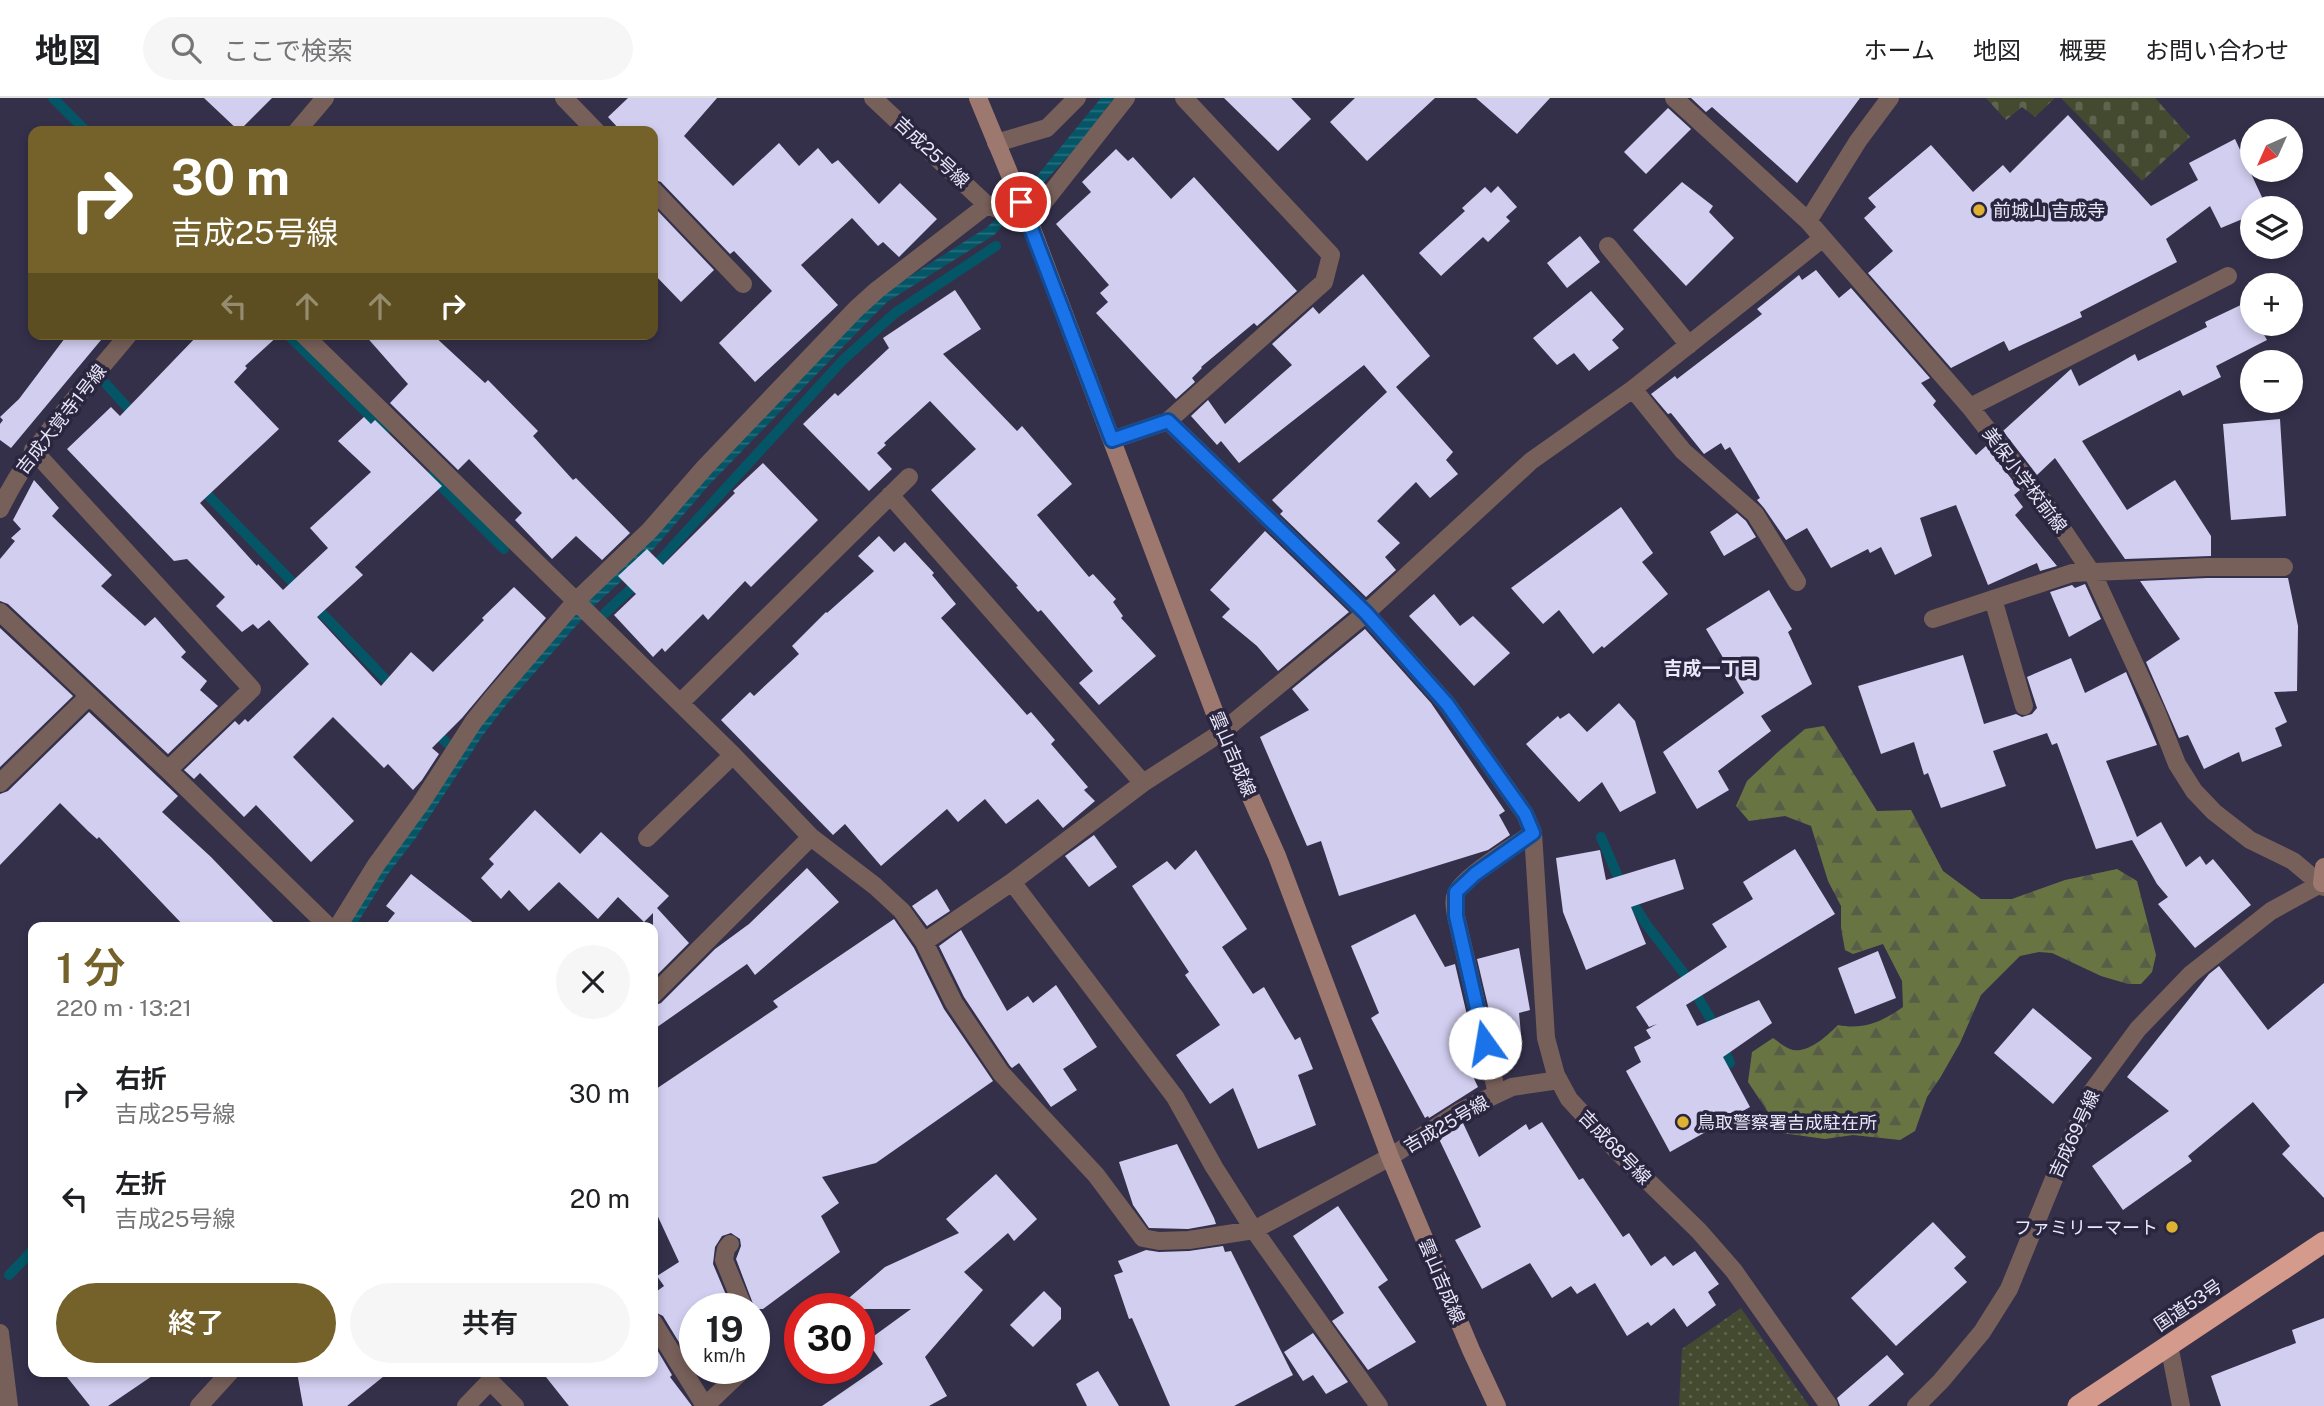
<!DOCTYPE html>
<html lang="ja">
<meta charset="utf-8">
<style>
:root{--surface:#fff;--page:#f6f6f6;--text:#202124;--muted:#757577;--line:#e0e0e0;--accent:#75622b}
body{margin:0;font-family:"Public Sans","Noto Sans JP",sans-serif;background:var(--page);color:var(--text);height:100vh;display:flex;flex-direction:column;font-size:26px;white-space:nowrap}
*{box-sizing:border-box;margin:0}
p{font-size:23px;color:var(--muted)}
.icon{flex:none;width:38px;height:38px;fill:none;stroke:currentColor;stroke-width:2;stroke-linecap:round;stroke-linejoin:round}
.map{position:relative;flex:1;overflow:hidden}
.sheet{position:absolute;left:28px;top:824px;width:630px;height:455px;display:flex;flex-direction:column;background:var(--surface);border-radius:14px;box-shadow:0 4px 10px #0003}
.sheet>*{flex:none}
.guide{position:absolute;left:28px;top:28px;width:630px;height:214px;border-radius:14px;box-shadow:0 4px 10px #0003;background:#75622b;color:#fff;overflow:hidden}
.needle{width:46px;rotate:225deg}
.fabs{position:absolute;left:2240px;top:21px;display:grid;gap:14px}
.fabs a{display:grid;place-items:center;width:63px;height:63px;border-radius:50%;background:var(--surface);box-shadow:0 4px 10px #0003;font-size:35px}
.speed{position:absolute;left:679px;top:1195px;display:flex;gap:14px;font-size:35px;font-weight:700;text-align:center}
.speed>*{display:grid;place-content:center;width:91px;height:91px;border-radius:50%;background:var(--surface);box-shadow:0 4px 10px #0003;line-height:1}
.speed small{font-size:18px;font-weight:400}
.speed .limit{border:10px solid #d22;background:#fff;color:#111}
.pin{position:absolute;display:grid;place-items:center;width:60px;height:60px;color:#fff;margin:-30px;border:4px solid #fff;border-radius:50%;box-shadow:0 2px 7px #0007}
.me{position:absolute;width:77px;margin:-38px;rotate:347deg;stroke-linejoin:round;filter:drop-shadow(0 0 5px #0008)}
.turn{display:flex;align-items:center;gap:24px;height:147px;padding:0 28px;font-size:32px}
.turn .icon{width:91px;height:91px;stroke-width:2.5}
.turn b{display:block;font-size:49px;line-height:60px}
.lanes{display:flex;align-items:center;height:66px;padding:0 28px;background:#0003;justify-content:center;gap:35px;direction:ltr}
.lanes .off{opacity:.35}
.round{display:grid;place-items:center;flex:none;width:74px;height:74px;border-radius:37px;background:var(--page)}
.overview{display:flex;align-items:center;justify-content:space-between;height:119px;padding:0 28px}
h1{font-size:42px;font-weight:600;line-height:52px;color:var(--accent)}
.button{display:flex;gap:14px;margin-top:auto;padding:14px 28px}
.button a{flex:1;height:80px;border-radius:42px;background:var(--accent);color:#fff;font-size:28px;font-weight:600;line-height:80px;text-align:center}
.button a+a{background:var(--page);color:var(--text)}
ul{padding:0;list-style:none}
li{display:flex;align-items:center;gap:21px;height:105px;padding:0 28px}
li div{flex:1}
li b{display:block;font-size:26px}
li em{font-style:normal}
header{display:flex;align-items:center;gap:42px;box-sizing:border-box;height:98px;padding:0 35px;background:var(--surface);border-bottom:2px solid var(--line)}
header strong{font-size:33px}
nav{display:flex;gap:38px;margin-inline-start:auto;font-size:24px}
.search{width:490px;height:63px;background:var(--page);display:flex;align-items:center;gap:18px;box-sizing:border-box;padding:0 24px;border-radius:38px;color:var(--muted);font-size:26px}
.map>svg:first-child{display:block}
.grass{fill:url(#grass-dots)}
.forest{fill:url(#forest-firs)}
.cemetery{fill:url(#cemetery-stones)}
.water{fill:url(#water-rules)}
.lines{fill:none;stroke-linecap:round;stroke-linejoin:round}
.stream{stroke:#045667;stroke-width:10}
.building{fill:#d2cef0}
.street{stroke:#78605a;stroke-width:18}
.secondary{stroke:#9d786e;stroke-width:18}
.highway{stroke:#d49a8b;stroke-width:21}
.route-casing{stroke:#114b97;stroke-width:18}
.route{stroke:#1a73e8;stroke-width:12}
.poi-dot{fill:#deb133;stroke:#2a263f;stroke-width:2.5}
.labels{text-anchor:middle;dominant-baseline:central;stroke-width:7;stroke-linejoin:round;paint-order:stroke}
.street-label{font-size:18px;fill:#e9e7f8;stroke:#2a263f}
.poi-label{font-size:18px;fill:#e9e7f8;stroke:#2a263f;text-anchor:start}
.neighbourhood-label{font-size:19px;font-weight:bold;fill:#e9e7f8;stroke:#2a263f}
</style>
<header>
<strong>地図</strong>
<div class="search"><svg class="icon" aria-label="search" viewBox="0 0 24 24"><circle cx="10" cy="10" r="6"/><path d="M15 15l6 6"/></svg>ここで検索</div>
<nav><a>ホーム</a><a>地図</a><a>概要</a><a>お問い合わせ</a></nav>
</header>
<div class="map">
<svg width="2324" height="1308" viewBox="0 0 2324 1308">
<defs>
<pattern id="grass-dots" width="8" height="8" patternUnits="userSpaceOnUse" patternTransform="scale(1.75)"><rect width="8" height="8" fill="#434a2f"/><path d="M2 2h.1M6 6h.1" fill="none" stroke="#5e644e" stroke-width="1.8" stroke-linecap="round"/></pattern>
<pattern id="forest-firs" width="22" height="20" patternUnits="userSpaceOnUse" patternTransform="scale(1.75)"><rect width="22" height="20" fill="#687543"/><path d="M5 1l3.5 6h-7zM16 11l3.5 6h-7z" fill="#575d46"/></pattern>
<pattern id="cemetery-stones" width="16" height="16" patternUnits="userSpaceOnUse" patternTransform="scale(1.75)"><rect width="16" height="16" fill="#434a2f"/><path d="M2 7V4a2 2 0 0 1 4 0v3zM10 15v-3a2 2 0 0 1 4 0v3z" fill="#5e644e"/></pattern>
<pattern id="water-rules" width="6" height="5" patternUnits="userSpaceOnUse" patternTransform="scale(1.75)"><rect width="6" height="5" fill="#045667"/><path d="M0 2.5h6" fill="none" stroke="#296e7e"/></pattern>
</defs>
<rect width="100%" height="100%" fill="#34304a"/>
<path class="grass" d="M1741,1210L1809,1308H1679L1682,1251Z"/>
<path class="forest" d="M1824,628L1877,713L1911,712L1943,773L1981,801H2012L2065,782L2117,771L2137,783L2156,857L2152,874L2141,886H2128L2101,878L2052,855L2039,854L2020,858L1981,897L1960,945L1940,980L1927,999L1915,1033L1900,1042L1853,1037L1825,1041L1782,1035L1748,984L1752,954L1773,940C1780,945 1786,950 1793,952C1809,955 1828,937 1838,927C1863,932 1882,924 1903,909L1902,883L1883,846L1853,856L1845,852L1841,830V808L1828,783L1811,728L1785,718L1749,723L1736,708L1747,683L1779,653L1805,631Z"/>
<path class="cemetery" d="M1986,0H2055L2035,19L2022,9L2006,22Z
M2061,0H2155L2190,39L2142,83Z"/>
<path class="water" d="M1101,0H1114L1075,51L994,137L887,204L874,217L709,387L645,461L592,510L506,607L483,637L415,741L388,776L355,829L343,830L480,623L574,515L882,196L986,130L1006,112L1027,90Z"/>
<g class="lines">
<path class="stream" d="M53,0L86,33
M287,236L385,333
M106,286L137,320
M431,378L504,451
M200,389L301,493
M312,505L395,591
M605,515L652,471L843,262L895,215L996,148
M433,631L452,650
M1601,739L1622,788L1646,826L1683,874L1710,920L1730,965
M9,1177L33,1152"/>
</g>
<path class="building" d="M204,0H272L239,33Z
M628,0H717L684,38L733,88L779,45L799,68L818,50L832,66L838,62L879,106L900,85L937,121L899,159L883,144L878,148L852,120L801,167L838,207L755,284L719,245L772,193L734,153L730,156L661,84L653,81V33H621L608,19Z
M1224,0H1291L1311,21L1278,53Z
M1355,0H1435L1367,63L1330,24Z
M1476,0H1550L1517,36Z
M1691,0H1860L1797,85L1712,9L1706,14Z
M1668,10L1691,31L1646,76L1624,54Z
M2068,17L2151,108L2198,82L2189,65L2235,41L2267,110H2252V117L2221,130L2210,108L2166,141L2177,164L2080,214L2082,219L2009,253L2004,243L1951,270L1868,175L1893,153L1864,120L1876,109L1868,100L1931,47L1973,94L2003,67L2010,75Z
M1116,51L1128,63L1133,59L1171,101L1194,79L1297,193L1257,228L1254,225L1201,269L1202,270L1192,280L1195,284L1176,301L1096,215L1108,204L1100,195L1109,187L1056,126L1091,94L1082,84Z
M1682,84L1713,108L1709,114L1734,140L1686,188L1633,132Z
M1498,88L1517,109L1506,119L1510,123L1488,144L1483,139L1441,178L1419,155L1465,113L1462,110L1485,89L1491,95Z
M653,108L714,172L681,204L653,175Z
M1580,138L1600,164L1567,190L1547,165Z
M1816,172L1839,200L1851,190L1930,280L1921,285L1936,303L1933,307L1976,357L1986,348L2020,392L2014,397L2023,409L2015,417L2057,468L2040,473L2037,465L1988,487L1956,407L1920,420L1932,458L1895,477L1881,449L1870,455L1868,451L1831,470L1807,430L1786,442L1764,410L1757,402L1760,400L1730,349L1725,352L1721,345L1704,356L1671,315L1668,316L1651,296L1675,278L1677,281L1762,216L1757,211L1799,177L1802,182Z
M1363,176L1430,258L1396,289L1453,354L1446,362L1458,376L1430,400L1416,384L1377,423L1400,445L1385,459L1396,472L1366,499L1280,416L1283,413L1272,402L1387,294L1364,267L1239,365L1221,343L1217,347L1191,318L1208,302L1225,326L1292,267L1272,246L1313,209L1319,216Z
M955,192L981,231L943,256L1017,333L1022,328L1072,386L1037,417L1089,479L1093,476L1116,501L1113,504L1123,518L1121,520L1156,558L1099,607L1079,585L1093,573L1041,512L1038,514L1016,489L1018,488L931,392L976,351L930,303L884,345L886,347L877,355L892,371L869,393L803,326L835,295L838,298L889,250L883,240Z
M1591,193L1624,231L1612,242L1619,250L1589,273L1574,255L1557,267L1533,240Z
M2245,205L2252,216V226H2258L2267,242L2216,268L2221,279L2183,298L2180,292L2082,343L2127,412L2175,382L2211,438V458L2125,461L2055,360L2037,377L2003,333L2071,271L2079,288L2135,256L2138,263L2207,229L2205,224Z
M68,236H106L11,350L0,342V326L3,322L0,319L19,301Z
M199,236H280L245,268L247,270L234,284L279,331L200,405L257,468L258,466L283,492L328,450L310,430L371,374L338,343L364,319L371,326L375,322L442,388L355,469L363,477L317,519L381,588L411,554L433,574L484,522L482,520L514,489L546,520L462,620L432,650L439,656L422,682L413,692L388,666L384,670L333,619L293,659L354,723L311,764L256,707L244,719L200,675L194,681L184,672L235,623L239,627L245,621L248,624L309,566L269,522L258,531L253,526L242,534L216,508L225,499L187,461L174,463L67,351L111,309L120,318Z
M364,236H432L485,285L488,282L538,333L533,338L573,382L576,380L630,435L602,462L576,438L552,461L515,422L522,415L469,361L458,372L390,305L408,286Z
M2280,321L2286,418L2231,422L2223,326Z
M763,365L818,422L751,489L745,483L708,522L703,516L665,554L662,550L653,559L614,517L636,496L618,478L647,451L663,467L735,395L733,393Z
M34,382L59,410L52,418L112,477L101,488L145,528L155,519L186,554L181,559L207,583L200,592L218,608L168,656L8,506L0,503V461L15,443L11,440L21,431L13,422Z
M1621,409L1653,455L1642,464L1668,496L1604,550L1602,548L1593,556L1559,512L1543,526L1511,490Z
M1737,415L1746,423L1756,439L1724,458L1710,434Z
M1265,433L1349,514L1278,573L1257,548L1222,519L1230,511L1210,492Z
M879,438L894,454L905,444L934,475L932,477L956,506L941,520L1027,617L1031,614L1055,642L1051,646L1088,689L1084,692L1095,703L1063,730L1038,701L1006,726L985,701L958,724L947,711L881,768L845,726L833,737L721,622L750,594L754,598L799,556L792,548L826,514L827,515L872,475L874,473L858,458Z
M2207,480H2288L2298,528L2297,593L2274,594L2287,624L2275,630L2282,648L2242,664L2239,654L2204,671L2188,637L2179,640L2146,564L2180,541L2140,483Z
M2085,486L2101,521L2069,539L2050,494L2072,487L2075,490Z
M1769,492L1792,531L1788,534L1812,586L1761,618L1771,633L1718,673L1729,692L1697,711L1663,654L1744,595L1706,531Z
M1434,496L1460,528L1473,518L1510,555L1474,588L1409,518Z
M0,530L73,598L0,669Z
M1365,531L1431,605L1505,713L1499,717L1510,737L1488,752L1339,798L1321,743L1307,748L1260,639L1309,612L1292,591Z
M1963,557L1984,626L2016,616L2022,619L2032,616L2037,610L2027,579L2071,560L2085,595L2126,574L2157,647L2106,663L2137,739L2161,724L2186,769L2200,758L2206,767L2213,761L2251,807L2195,850L2158,806L2168,799L2157,786L2132,742L2096,751L2057,645L2052,647L2047,635L1993,653L2006,688L1941,710L1928,675L1924,677L1914,644L1881,656L1858,588Z
M1619,605L1635,623L1656,695L1620,714L1602,684L1579,704L1526,646L1558,618L1560,621L1569,615L1587,634Z
M89,614L178,698L162,714L211,759L279,830H186L99,739L97,741L88,733L60,705L0,767V696L8,693Z
M535,712L580,756L601,734L669,798L657,810L689,845L653,881V815L644,824L618,799L598,821L559,784L529,813L509,792L501,801L481,780L494,766L489,761Z
M1094,737L1117,769L1089,789L1065,758Z
M1795,751L1835,816L1686,907L1697,928L1759,902L1772,925L1723,959L1750,1009L1670,1054L1626,973L1641,964L1634,949L1651,940L1646,932L1657,926L1649,929L1636,909L1727,849L1712,826L1753,801L1743,784Z
M1196,752L1247,831L1222,849L1253,896L1264,889L1295,942L1300,939L1313,971L1298,977L1316,1027L1258,1051L1233,990L1210,1006L1176,957L1220,927L1185,877L1189,874L1132,788L1167,763L1175,772Z
M1600,752L1606,782L1675,761L1684,791L1631,809L1646,846L1586,872L1563,814L1556,760Z
M807,770L839,804L755,877L747,866L653,932V908L661,905L715,851L749,826Z
M411,776L480,830H383L395,815L386,808Z
M937,791L950,813L927,828L912,808Z
M1415,816L1445,869L1455,866L1474,947L1469,948L1473,957L1465,962L1478,989L1429,1020L1428,1018L1425,1020L1371,920L1379,915L1351,848Z
M894,821L914,850L944,911L993,983L876,1065L822,1079L839,1105L821,1118L840,1154L763,1211H755L736,1161L741,1148L740,1141L731,1135L722,1138L715,1149L713,1166L732,1211H695V1261L691,1264L663,1218L653,1213V1196L664,1188L657,1178L679,1164L653,1108V993L778,909L773,903Z
M961,832L1007,913L1028,898L1033,905L1056,887L1097,949L1063,971L1077,992L1051,1009L1019,965L1012,970L1010,968L964,899L939,848Z
M1519,850L1530,912L1519,915L1521,936L1496,942L1477,861Z
M1878,853L1896,900L1855,916L1838,870Z
M2219,868L2268,932L2324,885V1100L2282,1056L2290,1048L2253,1004L2188,1058L2192,1063L2123,1112L2092,1068L2169,1013L2127,979L2209,876Z
M2033,910L2092,960L2053,1006L1994,955Z
M1542,1024L1579,1082L1583,1080L1623,1139L1629,1135L1651,1168L1665,1158L1673,1168L1695,1153L1719,1186L1708,1194L1716,1207L1687,1229L1674,1210L1651,1228L1648,1224L1627,1238L1595,1185L1577,1196L1571,1188L1552,1200L1530,1165L1482,1191L1455,1142L1481,1129L1439,1041L1463,1025L1479,1059L1526,1026L1529,1032Z
M1177,1046L1214,1120L1216,1126L1188,1131L1149,1130L1133,1107L1119,1064Z
M996,1076L1037,1121L1014,1143L1008,1135L964,1174L983,1192L925,1259L947,1298L929,1308H822L883,1266L867,1243L911,1211H836L885,1169L959,1135L946,1121Z
M1338,1108L1388,1182L1378,1189L1416,1244L1368,1272L1332,1223L1344,1215L1293,1138Z
M1933,1124L1966,1159L1954,1170L1967,1184L1896,1248L1851,1200Z
M1223,1148L1225,1154L1231,1153L1293,1277L1234,1308H1170L1132,1220L1129,1221L1114,1177L1123,1174L1118,1163L1146,1152L1159,1154L1189,1153Z
M1044,1193L1061,1210V1221L1033,1249L1010,1227Z
M2324,1220V1308H2221L2211,1278L2296,1245L2292,1232Z
M1313,1235L1348,1284L1326,1296L1313,1277L1303,1283L1284,1254Z
M653,1245L672,1277L670,1279L692,1308H569L542,1274H653Z
M1887,1257L1904,1276L1868,1308H1840L1837,1300Z
M1098,1273L1119,1308H1087L1076,1286Z
M63,1274H158L108,1308H90Z
M297,1274H389L347,1308H303Z"/>
<g class="lines">
<path class="street" d="M564,0L596,33
M873,0L987,107L1029,123L1126,0
M1674,0L1808,123L1970,309L2044,404L2094,478L2157,615L2177,666L2194,693L2214,714L2250,742L2293,763L2324,789
M297,33L325,0
M996,45L1047,30L1077,0
M653,92L743,186
M1808,123L1858,43L1890,0
M1608,148L1689,247
M303,236L733,657L811,739L875,788L902,813L924,844L954,905L1001,975L1096,1077L1143,1140L1159,1143L1189,1142L1254,1132L1390,1059L1459,1014L1497,996L1456,818C1455,811 1453,802 1456,796C1461,780 1517,746 1533,735L1525,716L1447,606L1366,515L1168,323L1112,342
M1633,291L1683,353L1755,416L1797,484
M1970,309L2228,178
M1168,323L1324,184L1331,157L1184,0
M33,352L252,591L168,672
M890,397L1143,685
M0,411C32,345 83,292 129,236
M1993,501L2024,608
M0,514L168,672L330,830
M1933,521L2072,475L2207,469H2284
M680,605L909,379
M0,685L89,598
M1533,735L1546,940L1556,977L1569,1001L1617,1053L1699,1133L1734,1173L1829,1308
M647,740L733,657
M1012,784L1175,999L1214,1069L1254,1132L1379,1308
M337,830L376,767L421,705L474,623L495,597L575,504L650,432L705,369L856,211L877,192L987,107
M924,844L1012,784L1143,685L1222,634L1366,515L1531,363L1633,291L1823,140
M653,897L811,739
M1497,996L1512,989L1559,982
M730,1146L726,1151L724,1162L744,1211
M653,1224L705,1308
M0,1235L9,1308
M754,1236L758,1250L754,1260
M2169,1247L2181,1308
M199,1308L230,1274
M466,1308L490,1283L515,1308
M705,1308L745,1270
M1916,1308L1941,1283L1982,1234L2009,1191L2064,1056L2093,992L2138,931L2191,876L2271,813L2322,785"/>
<path class="secondary" d="M978,0L1029,123L1222,634L1277,758L1390,1059L1471,1252L1497,1308
M2322,785L2324,769"/>
<path class="highway" d="M2078,1308L2324,1144"/>
</g>
<g class="lines">
<g class="route-casing">
<path id="route" d="M1021,104L1112,342L1168,323L1366,515L1447,606L1525,716L1533,735L1475,776L1456,794V818L1485,945"/>
</g>
<use href="#route" class="route"/>
</g>
<g class="poi-dot">
<circle cx="1979" cy="112" r="7"/>
<circle cx="1683" cy="1024" r="7"/>
<circle cx="2172" cy="1129" r="7"/>
</g>
<g class="labels">
<g class="street-label">
<text transform="translate(932 54) rotate(43)">吉成25号線</text>
<text transform="translate(61 321) rotate(-52)">吉成大覚寺1号線</text>
<text transform="translate(2025 382) rotate(53)">美保小学校前線</text>
<text transform="translate(1233 656) rotate(67)">雲山吉成線</text>
<text transform="translate(1446 1026) rotate(-30)">吉成25号線</text>
<text transform="translate(2074 1036) rotate(-65)">吉成69号線</text>
<text transform="translate(1615 1049) rotate(46)">吉成68号線</text>
<text transform="translate(1442 1183) rotate(67)">雲山吉成線</text>
<text transform="translate(2188 1207) rotate(-34)">国道53号</text>
</g>
<g class="poi-label">
<text x="1993" y="112">前城山 吉成寺</text>
<text x="1697" y="1024">鳥取警察署吉成駐在所</text>
<text x="2158" y="1129" text-anchor="end">ファミリーマート</text>
</g>
<g class="neighbourhood-label">
<text x="1711" y="570">吉成一丁目</text>
</g>
</g>
</svg>
<div class="fabs">
<a><svg class="needle" viewBox="-14 -14 28 28"><path d="M0-13l5 13h-10z" fill="#e53935"/><path d="M0 13l5-13h-10z" fill="#757577"/></svg></a>
<a><svg class="icon" aria-label="layers" viewBox="0 0 24 24"><path d="M12 4l9 5-9 5-9-5zM3 14l9 5 9-5"/></svg></a>
<a>+</a>
<a>−</a>
</div>
<div class="speed"><div>19<small>km/h</small></div><div class="limit">30</div></div>
<div class="pin" style="left:1021px;top:104px;background:#d93025"><svg class="icon" aria-label="arrive" viewBox="0 0 24 24"><path d="M6 21V4h12l-3 4 3 4H6"/></svg></div>
<svg class="me" style="left:1485px;top:945px" viewBox="-20 -20 40 40"><circle r="19" fill="#fff"/><path d="M0-13L10 11 0 6-10 11z" fill="#1a73e8"/></svg>
<div class="guide">
<div class="turn"><svg class="icon" aria-label="right" viewBox="0 0 24 24"><path d="M7 20v-9h11M14 6l5 5-5 5"/></svg><div><b>30 m</b>吉成25号線</div></div>
<div class="lanes"><svg class="icon off" aria-label="left" viewBox="0 0 24 24"><path d="M17 20v-9H6M10 6l-5 5 5 5"/></svg><svg class="icon off" aria-label="ahead" viewBox="0 0 24 24"><path d="M12 20V5M6 11l6-6 6 6"/></svg><svg class="icon off" aria-label="ahead" viewBox="0 0 24 24"><path d="M12 20V5M6 11l6-6 6 6"/></svg><svg class="icon" aria-label="right" viewBox="0 0 24 24"><path d="M7 20v-9h11M14 6l5 5-5 5"/></svg></div>
</div>
<section class="sheet">
<div class="overview"><div><h1>1 分</h1><p>220 m · 13:21</p></div><a class="round"><svg class="icon" aria-label="close" viewBox="0 0 24 24"><path d="M6 6l12 12M18 6L6 18"/></svg></a></div>
<ul>
<li><svg class="icon" aria-label="right" viewBox="0 0 24 24"><path d="M7 20v-9h11M14 6l5 5-5 5"/></svg><div><b>右折</b><p>吉成25号線</p></div><em>30 m</em></li>
<li><svg class="icon" aria-label="left" viewBox="0 0 24 24"><path d="M17 20v-9H6M10 6l-5 5 5 5"/></svg><div><b>左折</b><p>吉成25号線</p></div><em>20 m</em></li>
</ul>
<div class="button"><a>終了</a><a>共有</a></div>
</section>
</div>
